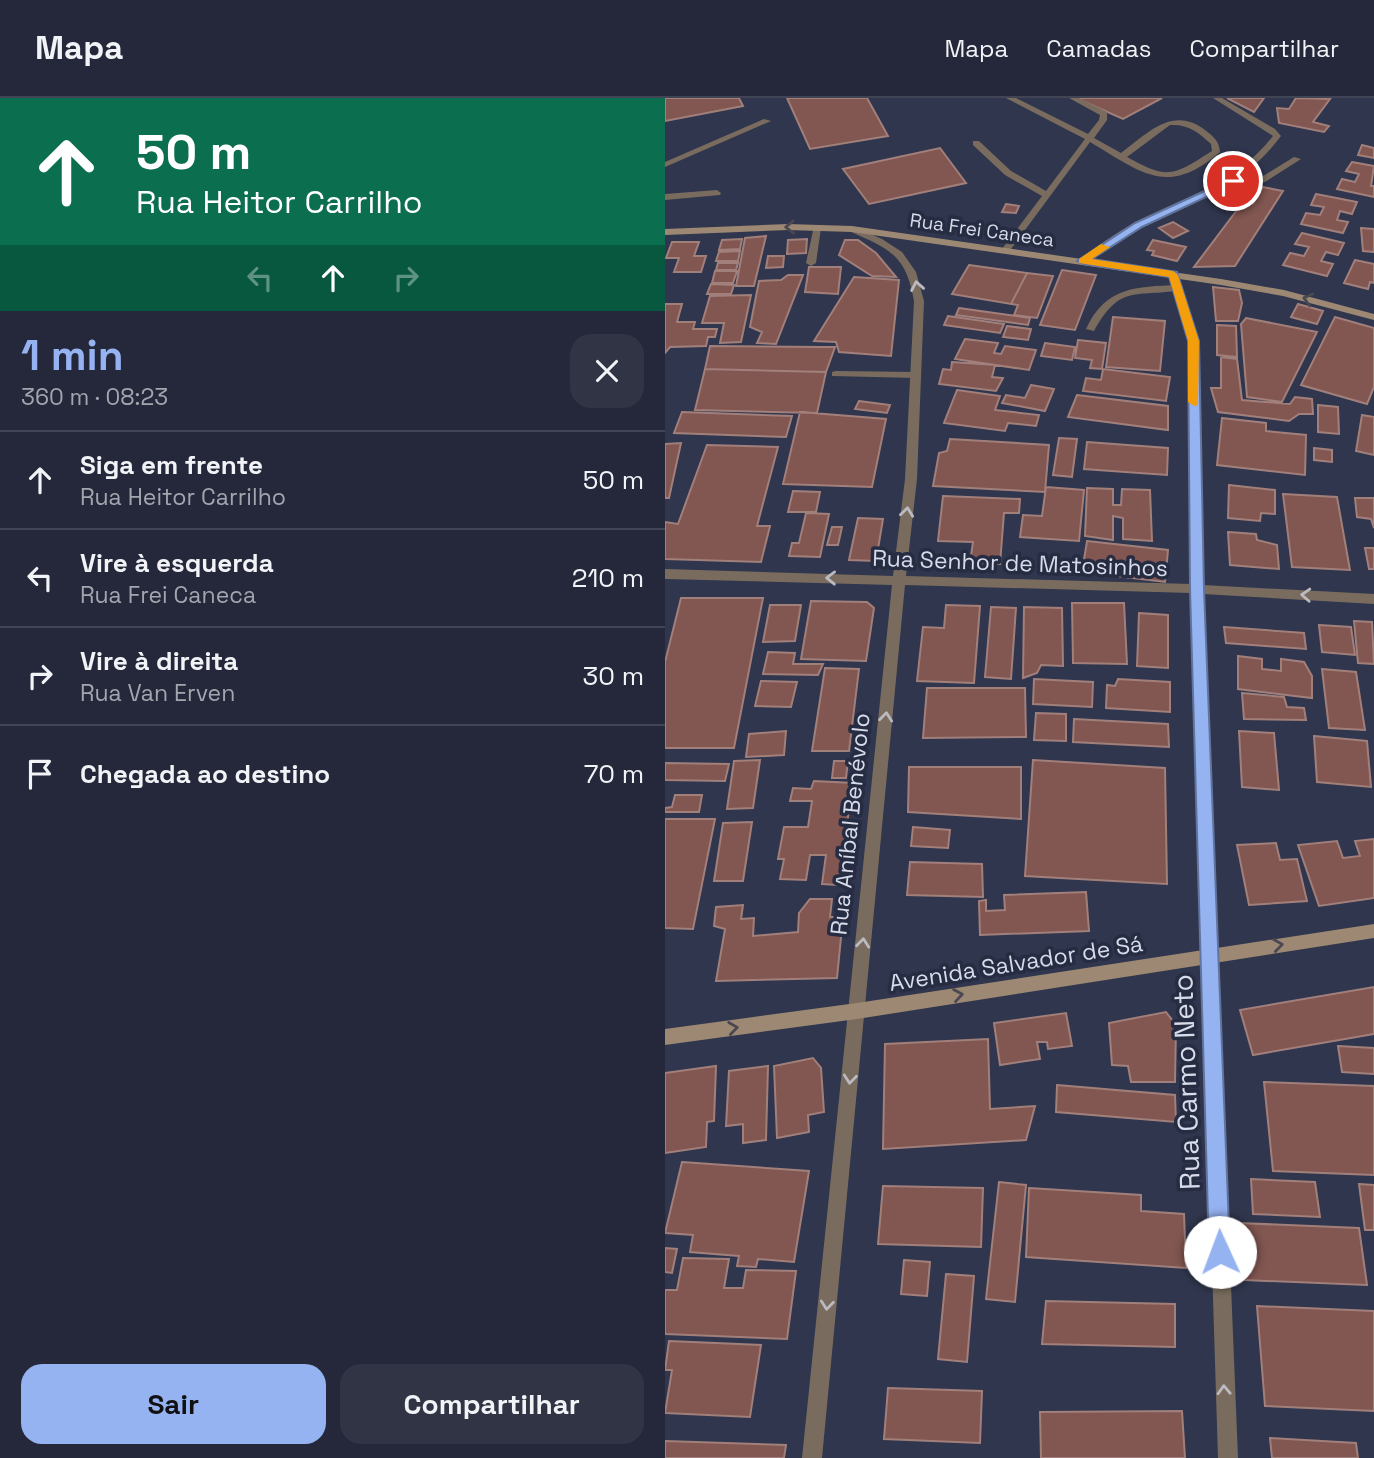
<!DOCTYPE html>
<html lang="pt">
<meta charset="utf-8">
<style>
:root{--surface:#24283a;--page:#303445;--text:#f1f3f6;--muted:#a3a6af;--line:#414454;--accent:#95b2f1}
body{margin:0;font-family:"Space Grotesk",sans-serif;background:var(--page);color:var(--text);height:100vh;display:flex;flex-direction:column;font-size:26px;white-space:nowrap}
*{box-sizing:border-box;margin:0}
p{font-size:23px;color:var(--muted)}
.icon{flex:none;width:38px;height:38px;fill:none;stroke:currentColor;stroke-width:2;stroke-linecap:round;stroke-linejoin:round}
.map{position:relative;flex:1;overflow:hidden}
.panel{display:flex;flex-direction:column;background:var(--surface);width:665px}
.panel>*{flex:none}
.guide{background:#0b6e4f;color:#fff;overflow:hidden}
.pin{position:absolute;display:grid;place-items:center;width:60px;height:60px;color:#fff;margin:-30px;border:4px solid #fff;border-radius:50%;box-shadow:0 2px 7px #0007}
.me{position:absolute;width:77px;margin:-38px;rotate:358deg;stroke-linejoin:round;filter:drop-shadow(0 0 5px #0008)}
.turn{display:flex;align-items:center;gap:24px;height:147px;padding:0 21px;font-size:32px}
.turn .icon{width:91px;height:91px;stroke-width:2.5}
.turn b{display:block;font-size:49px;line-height:60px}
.lanes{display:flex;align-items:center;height:66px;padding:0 21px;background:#0003;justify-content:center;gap:35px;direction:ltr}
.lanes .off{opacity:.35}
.round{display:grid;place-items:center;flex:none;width:74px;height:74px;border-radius:21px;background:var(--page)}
.overview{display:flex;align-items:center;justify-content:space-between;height:119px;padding:0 21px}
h1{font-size:42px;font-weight:700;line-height:52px;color:var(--accent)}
.primary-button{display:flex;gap:14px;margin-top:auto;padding:14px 21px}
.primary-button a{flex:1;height:80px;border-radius:21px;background:var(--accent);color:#111;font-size:28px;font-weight:700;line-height:80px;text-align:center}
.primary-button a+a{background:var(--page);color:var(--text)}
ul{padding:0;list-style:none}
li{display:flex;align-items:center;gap:21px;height:98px;padding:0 21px;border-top:2px solid var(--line)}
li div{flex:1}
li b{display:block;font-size:26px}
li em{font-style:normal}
header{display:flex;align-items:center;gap:42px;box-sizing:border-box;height:98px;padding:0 35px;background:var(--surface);border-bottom:2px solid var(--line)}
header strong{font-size:33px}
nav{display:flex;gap:38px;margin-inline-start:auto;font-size:24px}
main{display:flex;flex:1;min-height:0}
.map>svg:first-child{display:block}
.building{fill:#825651;stroke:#a17f7b;stroke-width:2}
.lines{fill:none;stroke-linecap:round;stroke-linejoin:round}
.service{fill:#796c5e;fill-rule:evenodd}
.minor{fill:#796c5e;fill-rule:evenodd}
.secondary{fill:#9d8973;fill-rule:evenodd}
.oneway{stroke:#4a4851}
.oneway2{stroke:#bbbac0}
.route{fill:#95b2f1;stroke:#61749d;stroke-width:2}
.slow{fill:#f59e0b}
.labels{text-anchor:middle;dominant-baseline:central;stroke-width:7;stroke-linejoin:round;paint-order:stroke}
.far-street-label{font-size:19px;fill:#d7dbea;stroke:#262c42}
.street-label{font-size:23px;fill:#d7dbea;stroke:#262c42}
.near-street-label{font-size:28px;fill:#d7dbea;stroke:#262c42}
</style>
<header>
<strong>Mapa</strong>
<nav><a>Mapa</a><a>Camadas</a><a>Compartilhar</a></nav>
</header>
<main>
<section class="panel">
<div class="guide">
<div class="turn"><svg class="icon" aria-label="ahead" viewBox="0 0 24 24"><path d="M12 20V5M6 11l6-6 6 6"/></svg><div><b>50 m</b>Rua Heitor Carrilho</div></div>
<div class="lanes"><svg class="icon off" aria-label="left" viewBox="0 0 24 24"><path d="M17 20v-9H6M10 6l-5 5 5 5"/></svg><svg class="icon" aria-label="ahead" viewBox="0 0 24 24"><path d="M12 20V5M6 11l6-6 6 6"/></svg><svg class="icon off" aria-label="right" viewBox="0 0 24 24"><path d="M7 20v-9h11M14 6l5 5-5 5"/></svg></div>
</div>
<div class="overview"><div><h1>1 min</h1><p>360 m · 08:23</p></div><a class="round"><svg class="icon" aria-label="close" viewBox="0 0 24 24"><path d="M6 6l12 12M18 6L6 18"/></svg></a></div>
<ul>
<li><svg class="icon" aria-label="ahead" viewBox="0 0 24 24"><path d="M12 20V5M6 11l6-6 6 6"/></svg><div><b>Siga em frente</b><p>Rua Heitor Carrilho</p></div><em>50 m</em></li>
<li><svg class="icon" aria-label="left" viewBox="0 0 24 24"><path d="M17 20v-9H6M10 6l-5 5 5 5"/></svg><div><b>Vire à esquerda</b><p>Rua Frei Caneca</p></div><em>210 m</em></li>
<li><svg class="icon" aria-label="right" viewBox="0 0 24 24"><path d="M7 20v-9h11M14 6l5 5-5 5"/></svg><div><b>Vire à direita</b><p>Rua Van Erven</p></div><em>30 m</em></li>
<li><svg class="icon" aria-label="arrive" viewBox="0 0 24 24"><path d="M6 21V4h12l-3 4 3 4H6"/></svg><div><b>Chegada ao destino</b></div><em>70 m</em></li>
</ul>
<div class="primary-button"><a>Sair</a><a>Compartilhar</a></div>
</section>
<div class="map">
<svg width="709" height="1360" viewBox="0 0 709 1360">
<rect width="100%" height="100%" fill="#30364d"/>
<path class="building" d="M0,0H74L78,8L0,23Z
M122,0H202L223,38L145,51Z
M411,0H497L458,21Z
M562,0H599L589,14Z
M631,0L665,1L648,24L664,28L659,34L614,25L612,10L624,11Z
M697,47L709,50V60L693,57Z
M275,50L301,85L204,106L178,71Z
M687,64L709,68L706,88H709V99L672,91L677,81L690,84L694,76L681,73Z
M598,89L618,93L570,168L529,169L578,104L588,106Z
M651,96L692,104L687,116L675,113L672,122L683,124L678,135L636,126L641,115L655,117L659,109L646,107Z
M341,106L354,108L351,115L337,114Z
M508,124L523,133L508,140L494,130Z
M696,130L709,131V154L698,153Z
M637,135L679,145L673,157L661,154L656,163L668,166L662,178L618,167L625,155L639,158L644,149L630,146Z
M101,138L89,188H71L80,140Z
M77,141L75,151L54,152L57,142Z
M142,141L141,155L122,156L123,142Z
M180,142H193L211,155L231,179L207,178L174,157Z
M488,142L521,149L512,163L487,157L489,153L482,152Z
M7,144H34L29,158H41L36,174H9L14,160H1Z
M75,153L73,163H51L54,154Z
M103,158H119L118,169L101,170Z
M690,162L709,166V185L705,184L703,191L679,185Z
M53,165H73L71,172H51Z
M304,167L362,175L346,206L287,196Z
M144,169H176L173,196L140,194Z
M397,172L431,177L410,232L375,227Z
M50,173H72L68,185H47Z
M362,175L388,178L372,220L349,217L353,207L346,206Z
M123,177H138L111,246L92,245L97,234L85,229L94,183L116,182Z
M189,179L234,182L226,258L174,254L171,244L149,243Z
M46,186L69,187L66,196H42Z
M548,189L574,192L577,205L573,223H551Z
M86,197L76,244L55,245L59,225H37L45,198Z
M0,206H17L12,224H30L28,231H52L50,239H43L41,248L5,249L0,255Z
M633,206L658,213L652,226L626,219Z
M294,210L365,220L363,227L291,217Z
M283,218L339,226L335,235L279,227Z
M448,219L500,223L495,273L441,269Z
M670,219L709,230V289L702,306L636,287Z
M581,220L652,234L617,304L582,299L576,226Z
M552,227L571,228L572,259L552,257Z
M342,228L366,231L363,242L338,239Z
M300,241L333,245L329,255L336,256L340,248L371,252L364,272L290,261Z
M413,242L441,245L437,271L425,270L427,262L410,260Z
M380,245L410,249L407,262L376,258Z
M45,248L159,249H170L161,274L40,271Z
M556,259L572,261L577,302L625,306L630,299L647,301L648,316H634L624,323L553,314L546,290H556Z
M287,264L330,267L327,279L338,280L331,293L274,286L278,271L286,272Z
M40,271L161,274L152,315L30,312Z
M438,271L505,279L501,303L418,293L421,280L436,282Z
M366,287L389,291L380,313L337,305L341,297L360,300Z
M292,292L335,298L330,312L374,317L371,328L343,325L340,333L279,325Z
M412,297L503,308V332L403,319Z
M194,303L225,307L222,315L190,311Z
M653,307L673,309L674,336L653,334Z
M17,314L127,318L121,339L9,335Z
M135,314L221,321L207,389L118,386Z
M697,317L709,319V357L691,353Z
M557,320L601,325V333L641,337L640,377L552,367Z
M394,340L412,341L407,379L388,377Z
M285,341L384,347L380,394L268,388L274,355L282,353Z
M422,344L503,350L502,377L419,371Z
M16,345L4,400H0V346Z
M42,347L113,349L92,428H105L96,464L0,461V424L13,426Z
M649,350L667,352V364L649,362Z
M564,387L610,392V416L596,415L595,423L563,420Z
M381,389L419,392L414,443L355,439L358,417L377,418Z
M422,390L448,391V407H456L457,391L485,392L487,443L458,441V420L448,418V442L420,438Z
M128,393L155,394L151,414H123Z
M618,396L672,399L685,472L627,469Z
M278,398L355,401L354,415H339L335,466L305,465L308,444L273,443Z
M690,400H709V430L706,421L692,419Z
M141,415L164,416L155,459L124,458L127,445H134Z
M193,420L218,421L211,463L184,462Z
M167,429H177L173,447H162Z
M563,434L591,436L592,442L612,447L614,471L565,467Z
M422,443L503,452L500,484L417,474Z
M700,450H709V471H704Z
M16,500H98L69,650H0V564Z
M146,503L202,504L209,510L201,563L136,561Z
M407,505H459L462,566L408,565Z
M105,507H136L130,543L98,544Z
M281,507L315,508L309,585L252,583L258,529L279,530Z
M326,509L351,510L346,581L320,579Z
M359,509L397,510L398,568L376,567L372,575L358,580Z
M474,515L503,517V570L472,568Z
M689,523L707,524L709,566L693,565Z
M654,527L686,529L690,557L657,554Z
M559,529L639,535L641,551L561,545Z
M103,554L130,555L128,566H158L153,577L98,576Z
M573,558L597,561V571L616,573V561L639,564L647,578V600L573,591Z
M160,570L194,571L184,653H147Z
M657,571L691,574L700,632L664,630Z
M369,581L428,584L427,609L368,606Z
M453,581L505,584V614L441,610L442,587L450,588Z
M96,583L132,584L126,609L90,608Z
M262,590H360L361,639L258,640Z
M577,595L619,599L622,609L639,610L641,622L579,621Z
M371,615L401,616V643L369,642Z
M409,621L503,626L504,649L408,644Z
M121,633L119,657L81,659L84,636Z
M574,633L609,635L614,692L577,689Z
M649,638L702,643L706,689L652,684Z
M95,662L88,710L62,711L69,663Z
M368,662L500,670L502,786L360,778Z
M169,663H183L181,680H167Z
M0,665L64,666L60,683L0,682Z
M244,669H356V721L243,714Z
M149,683L188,685L173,787L157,786L161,757H145L141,782L115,781L119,761H113L119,729H143L147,703H125L128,690L146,691Z
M10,697H37L34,714H0V710L7,709Z
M0,721H50L28,831L0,830Z
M87,724L78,783H49L58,725Z
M248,729L285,732L283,750L246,748Z
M709,741V800L654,808L633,747L672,743L678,760L695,758L690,743Z
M611,745L615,762L632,761L642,803L584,807L572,747Z
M245,764L317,766L318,799L242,797Z
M421,794L424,833L315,837L314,803L321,802V813L340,812L339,797Z
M145,801H167L165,819H178L172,880L51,883L60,831L49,828L51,809L78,807L76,821L89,820L88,838L133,834L134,815Z
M709,889V936L588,957L575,912Z
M501,914L511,927L510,984H466L463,968L447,967L444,925Z
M401,915L407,948L383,951L382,944H372L375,961L335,967L329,925Z
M323,941L325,1011L370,1008L361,1042L218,1051L220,946Z
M673,948L709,950V976L677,974Z
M148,960L156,970L159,1014L143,1017L144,1034L112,1040L109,968Z
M51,968L49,1023L42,1024L41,1049L0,1055V975Z
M103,968L101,1042L78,1045V1026L61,1028L64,973Z
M599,984L709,988V1077L608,1073Z
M392,987L510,997L511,1024L391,1014Z
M17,1064L144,1073L129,1164L93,1161L91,1169L72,1168L74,1158L25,1154L28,1137L0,1135Z
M586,1081L650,1084L655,1119L588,1116Z
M334,1084L361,1087L350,1204L321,1201Z
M694,1086L709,1087V1132H700Z
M218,1088L318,1090L316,1149L213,1146Z
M364,1090L476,1097V1113L519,1116L521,1170L361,1159Z
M574,1125L694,1130L702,1187L579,1182Z
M0,1150L12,1151L7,1175L0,1174Z
M18,1160L64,1161L59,1190H78L81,1172L131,1173L122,1241L0,1236V1192H12Z
M239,1162L265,1164L262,1198L236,1196Z
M281,1176L309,1178L302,1264L273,1261Z
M381,1203L510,1206V1249L377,1246Z
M592,1208L709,1213V1313L600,1308Z
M4,1243L96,1247L85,1319L0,1315L7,1272H0Z
M223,1290L317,1293L315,1345L219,1341Z
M517,1313L520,1360H376L375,1314Z
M605,1340L691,1345L693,1360H607Z
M0,1343L121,1347L119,1360H0Z"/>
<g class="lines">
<path class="service" d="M341,0H351L423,36L434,22L435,17L404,0H414L442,14V22L429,40L456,55C482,36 507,7 540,32C549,39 554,43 555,54C502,100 476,74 425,44L343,155H337V151L377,98L340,77L308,47V43H314L346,73L381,93L420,41ZM505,27C523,26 533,34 546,46L547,53C508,78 503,82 462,59Z
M99,21L106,23L0,69V64Z
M629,59L636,61L600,84L568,86L564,83L568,80H595Z
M52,92L56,95L55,97L0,102V96Z
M149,128L156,130L151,165L146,168L141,165Z
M513,187L518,190L516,192C470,200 456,185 429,233L421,231C441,188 471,189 513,187Z
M171,273L251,274L256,277L251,280L167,278V274Z"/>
<path class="minor" d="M548,0H557L610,31L616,38C574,94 532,97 475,129C456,139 439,153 420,165H414V161C433,148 452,134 473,123C526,96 568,88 608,38Z
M187,128L217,141L237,154L251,174L259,203L252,381L241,478L526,486L523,243L503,177L508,174L513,177L533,243L538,487L709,496V506L538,496L573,1360H553L526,495L240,487L157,1360H137L227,487L0,481V471L228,478L240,381L249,203C241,156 224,151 184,133L183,131Z"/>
<path class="secondary" d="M123,126L187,128L556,181L619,192L709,216V222L618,198L556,187L187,134L123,132L0,137V131Z
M709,826V840L192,921L0,947V931L192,905Z"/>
</g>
<defs><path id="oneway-chevron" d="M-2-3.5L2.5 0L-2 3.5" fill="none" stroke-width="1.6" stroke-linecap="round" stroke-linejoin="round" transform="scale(1.75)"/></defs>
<g class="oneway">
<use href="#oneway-chevron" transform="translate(125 129) rotate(179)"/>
<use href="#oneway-chevron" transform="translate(643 201) rotate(-165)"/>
<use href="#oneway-chevron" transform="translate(613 847) rotate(-8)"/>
<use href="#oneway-chevron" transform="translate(293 897) rotate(-9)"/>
<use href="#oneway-chevron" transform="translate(68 930) rotate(-8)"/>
</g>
<g class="oneway2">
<use href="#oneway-chevron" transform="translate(252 188) rotate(-100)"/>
<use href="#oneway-chevron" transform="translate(242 414) rotate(-83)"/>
<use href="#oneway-chevron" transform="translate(166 480) rotate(-179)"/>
<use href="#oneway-chevron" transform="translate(641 497) rotate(-177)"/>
<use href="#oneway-chevron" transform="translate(221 619) rotate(-84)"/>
<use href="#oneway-chevron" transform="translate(198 845) rotate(-84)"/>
<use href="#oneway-chevron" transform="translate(185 981) rotate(96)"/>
<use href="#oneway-chevron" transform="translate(162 1207) rotate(96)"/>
<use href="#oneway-chevron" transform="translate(559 1292) rotate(-92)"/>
</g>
<path class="route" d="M568,80L573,83L571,85L477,129L427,161L512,174L534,243L539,491L565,1154L562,1162L555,1165L548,1162L544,1154L525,491L523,243L504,179L418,166L412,163L470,125Z"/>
<path class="slow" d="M436,146L445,149L427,161L508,173L513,177L534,243L533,307L529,308L523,304V243L504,179L414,165V161Z"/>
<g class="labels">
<g class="far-street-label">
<text transform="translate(317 132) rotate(8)">Rua Frei Caneca</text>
</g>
<g class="street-label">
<text transform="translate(355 465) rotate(2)">Rua Senhor de Matosinhos</text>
<text transform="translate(185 726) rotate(-84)">Rua Aníbal Benévolo</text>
<text transform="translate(351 865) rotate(-9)">Avenida Salvador de Sá</text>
</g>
<g class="near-street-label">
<text transform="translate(521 984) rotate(-92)">Rua Carmo Neto</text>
</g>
</g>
</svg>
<div class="pin" style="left:568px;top:83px;background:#d93025"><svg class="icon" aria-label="arrive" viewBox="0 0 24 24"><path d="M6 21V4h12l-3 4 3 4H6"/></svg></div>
<svg class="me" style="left:555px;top:1154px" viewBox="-20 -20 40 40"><circle r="19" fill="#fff"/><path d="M0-13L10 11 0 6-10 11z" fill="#95b2f1"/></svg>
</div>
</main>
